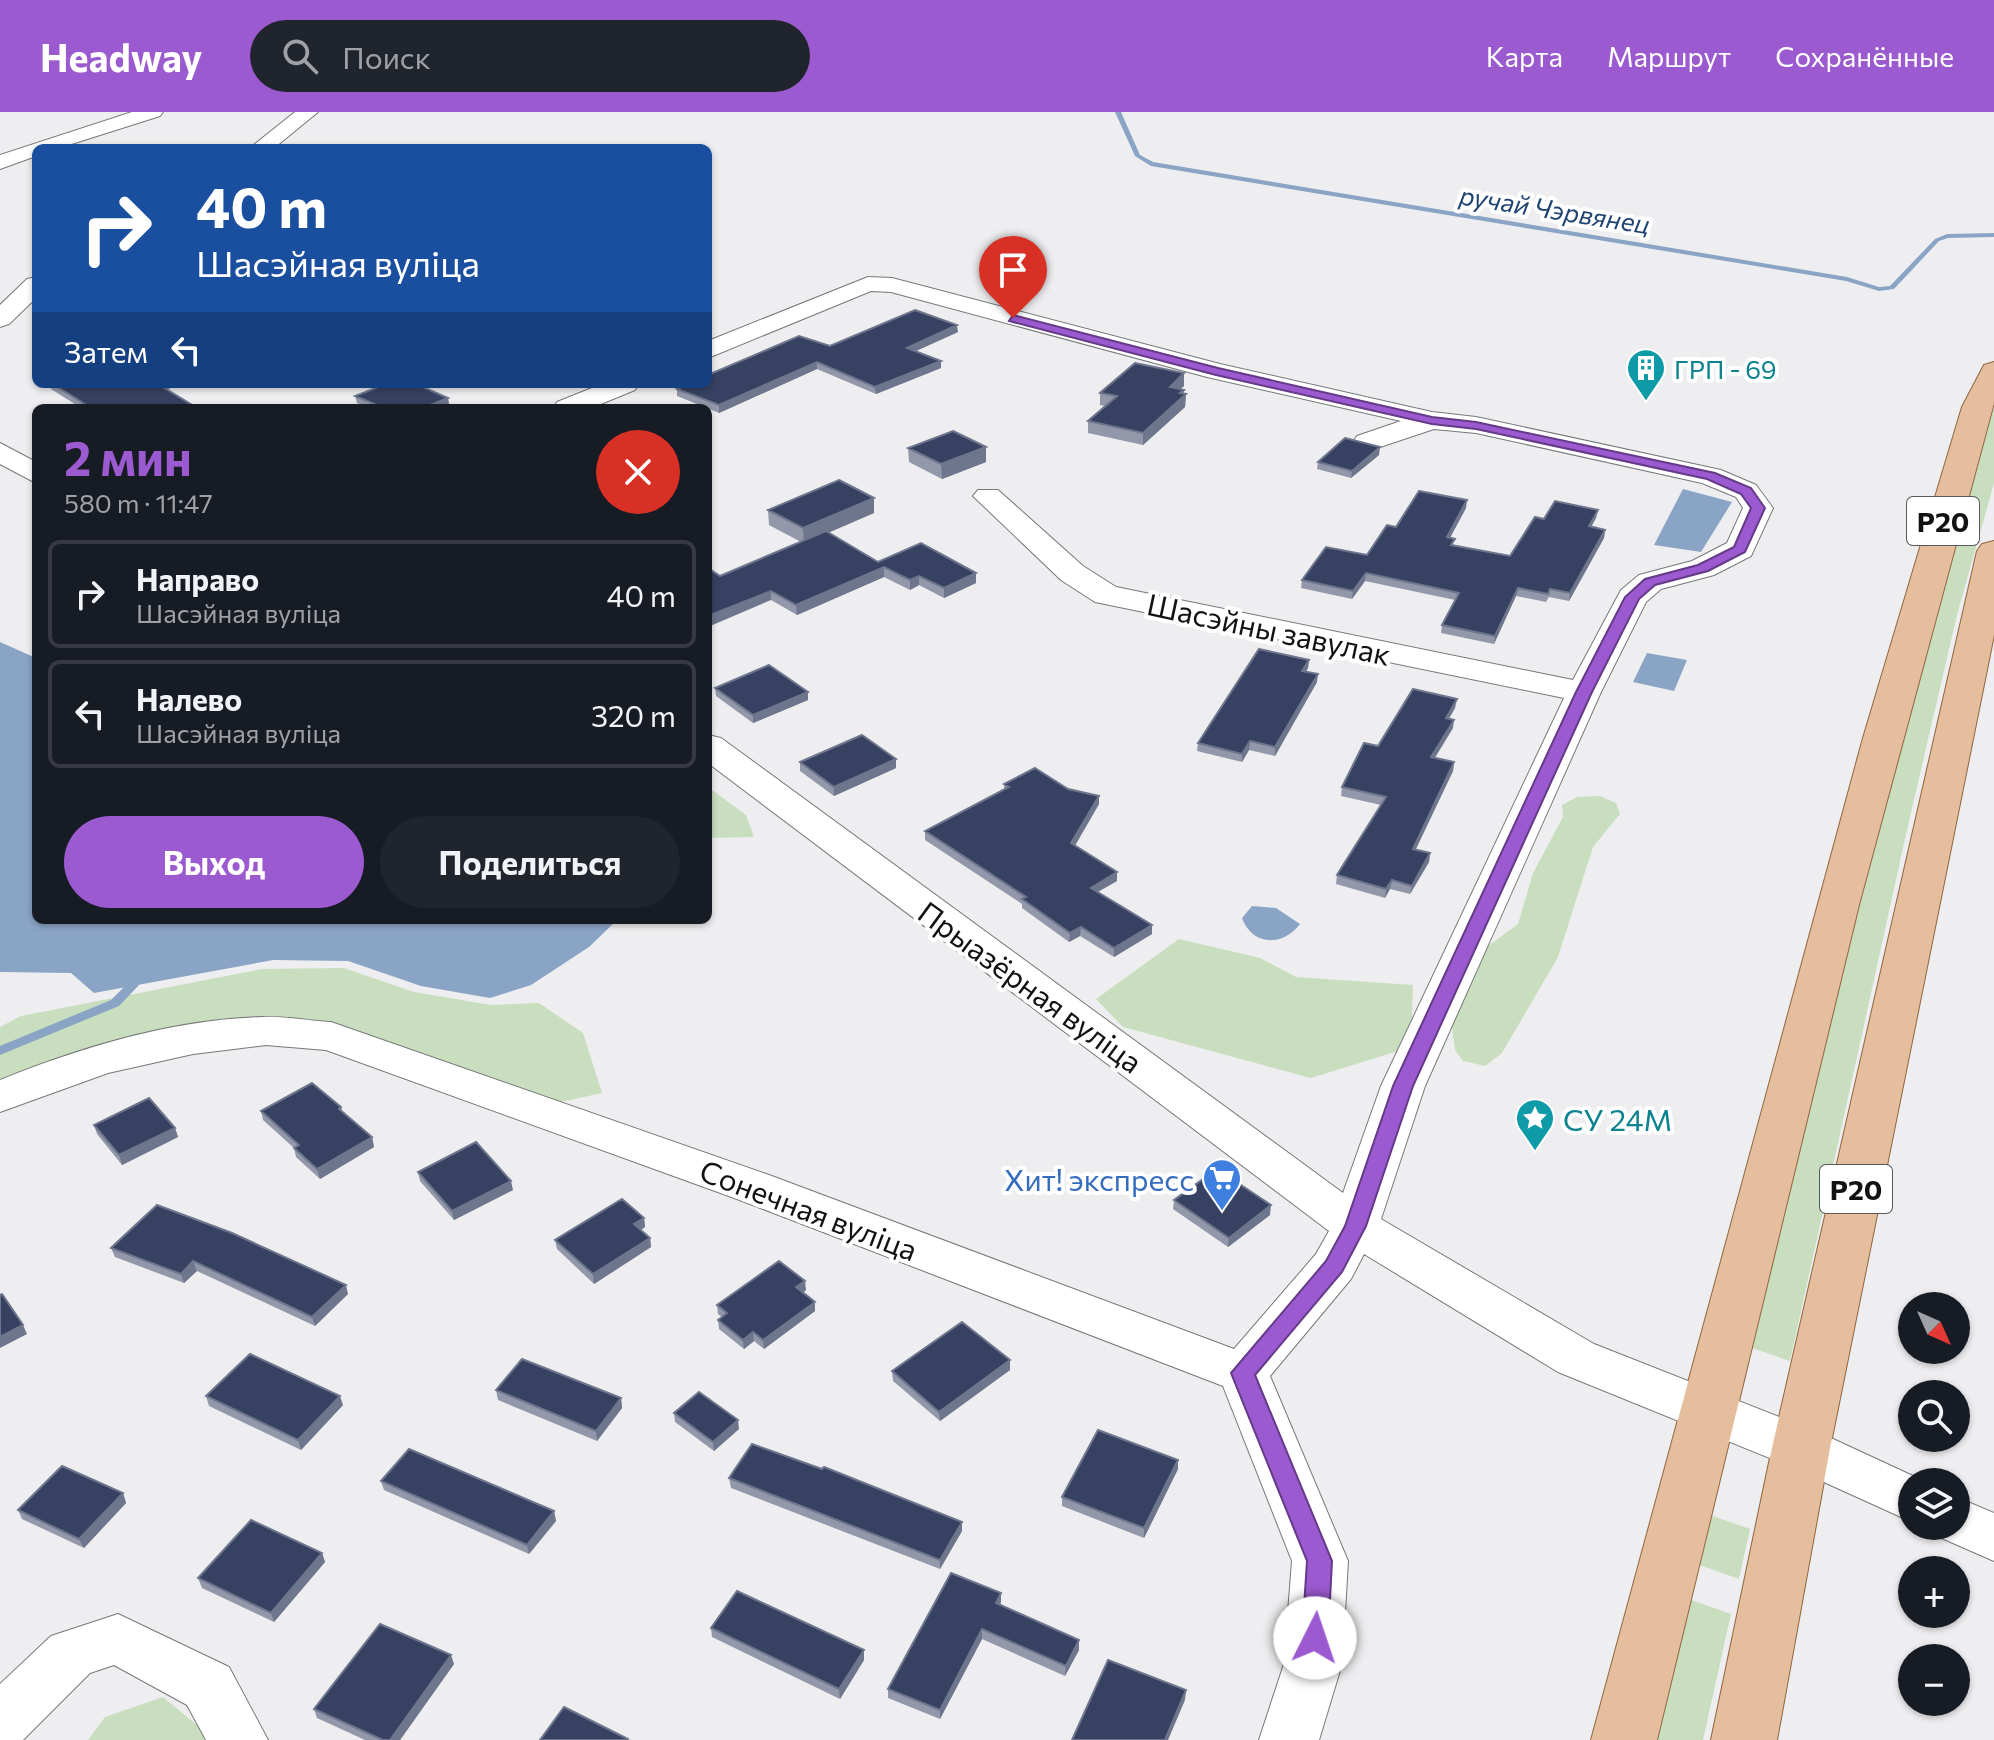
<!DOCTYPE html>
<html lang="ru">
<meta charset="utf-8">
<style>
:root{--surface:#171b24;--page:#20242c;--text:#f1f3f6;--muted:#9ea1a6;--line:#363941;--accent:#9b5ad0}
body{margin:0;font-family:Commissioner,sans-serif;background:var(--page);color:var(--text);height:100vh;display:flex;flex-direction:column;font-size:30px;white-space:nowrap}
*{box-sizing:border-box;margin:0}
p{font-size:26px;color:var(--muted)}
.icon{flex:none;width:44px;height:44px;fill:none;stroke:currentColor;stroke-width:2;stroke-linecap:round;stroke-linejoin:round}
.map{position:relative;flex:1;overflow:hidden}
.panel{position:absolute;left:32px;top:292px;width:680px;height:520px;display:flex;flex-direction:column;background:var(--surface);border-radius:12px;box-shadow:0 2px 6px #0004}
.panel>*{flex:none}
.top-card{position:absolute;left:32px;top:32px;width:680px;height:244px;border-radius:12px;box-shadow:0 2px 6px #0004;background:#1a4fa0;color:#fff;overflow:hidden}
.needle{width:52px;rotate:135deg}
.buttons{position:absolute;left:1898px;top:1180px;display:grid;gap:16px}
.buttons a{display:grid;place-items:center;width:72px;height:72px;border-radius:50%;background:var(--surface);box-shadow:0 2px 6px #0004;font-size:40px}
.pin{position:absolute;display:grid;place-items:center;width:68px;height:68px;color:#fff;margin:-82px -34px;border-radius:50% 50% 50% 0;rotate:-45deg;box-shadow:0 0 8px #0007}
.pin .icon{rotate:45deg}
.me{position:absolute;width:88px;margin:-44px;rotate:4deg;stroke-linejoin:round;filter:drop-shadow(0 0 6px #0008)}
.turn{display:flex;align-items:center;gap:28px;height:168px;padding:0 32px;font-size:36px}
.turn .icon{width:104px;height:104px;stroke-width:2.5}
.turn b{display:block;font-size:56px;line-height:68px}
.then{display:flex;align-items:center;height:76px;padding:0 32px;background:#0003;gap:16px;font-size:30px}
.round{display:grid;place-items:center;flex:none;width:84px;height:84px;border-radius:42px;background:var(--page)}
.headline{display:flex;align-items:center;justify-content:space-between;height:136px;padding:0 32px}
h1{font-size:48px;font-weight:700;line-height:60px;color:var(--accent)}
.primary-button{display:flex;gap:16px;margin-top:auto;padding:16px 32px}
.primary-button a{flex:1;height:92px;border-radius:48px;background:var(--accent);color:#fff;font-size:32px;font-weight:700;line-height:92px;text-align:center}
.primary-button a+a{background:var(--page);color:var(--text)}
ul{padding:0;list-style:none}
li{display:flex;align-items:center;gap:24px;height:108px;margin:0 16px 12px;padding:0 16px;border:4px solid var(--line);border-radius:12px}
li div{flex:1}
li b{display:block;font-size:30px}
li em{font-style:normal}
header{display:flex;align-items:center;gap:48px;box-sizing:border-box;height:112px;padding:0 40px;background:var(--accent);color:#fff}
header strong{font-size:38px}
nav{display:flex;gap:44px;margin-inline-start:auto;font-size:28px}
.search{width:560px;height:72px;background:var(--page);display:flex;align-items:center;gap:20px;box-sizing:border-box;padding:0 28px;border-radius:44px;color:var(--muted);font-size:30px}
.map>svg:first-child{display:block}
.green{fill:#c9debe}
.water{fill:#8aa4c6}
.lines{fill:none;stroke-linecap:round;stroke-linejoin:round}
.stream{fill:#8aa4c6;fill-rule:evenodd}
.street-casing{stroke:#777879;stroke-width:2}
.primary-casing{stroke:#8f6541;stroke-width:2}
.street{fill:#fff;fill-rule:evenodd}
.primary{fill:#e4be9d;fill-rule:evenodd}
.wall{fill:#9298a9}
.shaded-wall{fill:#6e768d}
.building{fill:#374262;stroke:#6e768d;stroke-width:2}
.route{fill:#9b5ad0;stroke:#653a87;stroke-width:2}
.labels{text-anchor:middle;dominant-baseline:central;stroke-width:8;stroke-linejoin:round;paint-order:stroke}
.far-water-label{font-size:26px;font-style:italic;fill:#214572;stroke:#fff}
.far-culture-label{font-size:26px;fill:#0d838f;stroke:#fff;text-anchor:start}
.shield{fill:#fff;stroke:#595959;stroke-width:2}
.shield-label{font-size:28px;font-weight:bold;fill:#121212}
.street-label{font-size:30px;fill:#121212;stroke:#fff}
.culture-label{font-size:30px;fill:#0d838f;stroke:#fff;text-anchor:start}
.shop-label{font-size:30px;fill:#366cbe;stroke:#fff;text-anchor:end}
</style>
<header>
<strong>Headway</strong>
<div class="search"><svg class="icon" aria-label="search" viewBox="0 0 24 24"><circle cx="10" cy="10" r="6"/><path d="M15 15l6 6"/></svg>Поиск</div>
<nav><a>Карта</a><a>Маршрут</a><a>Сохранённые</a></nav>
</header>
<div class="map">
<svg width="1994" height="1628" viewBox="0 0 1994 1628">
<rect width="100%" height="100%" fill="#eeeef0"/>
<path class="green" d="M1994,296V371L1957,503L1907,718L1790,1249L1752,1236L1815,966L1974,346Z
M708,675L746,703L754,725L708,726Z
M1600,684L1616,691L1620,702L1593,735L1558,845L1502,941L1485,954L1463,949L1455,938L1452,916L1480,840L1518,812L1533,761L1563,705L1562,693L1577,685Z
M1179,827L1260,846L1296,865L1413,873L1411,935L1311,966L1123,915L1096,887Z
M344,856L414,880L491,893L539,891L583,921L602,981L561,990L343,916L264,912L0,975V915L21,904L262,857Z
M1707,1402L1750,1417L1739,1467L1694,1451Z
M1686,1486L1731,1502L1703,1628H1651Z
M163,1585L215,1628H88L105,1605Z"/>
<path class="water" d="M1683,377L1732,390L1701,440L1654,433Z
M0,530L36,546V808H617L589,835L531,873L490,886L421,874L348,849L273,848L94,881L71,861L0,860Z
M1647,541L1687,548L1674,579L1633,570Z
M1252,794L1276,796L1300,812C1283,835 1252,834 1242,806Z"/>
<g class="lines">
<path class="stream" d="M1115,0H1121L1140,43L1153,50L1847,165L1879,175L1890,174L1935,127L1947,122L1994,121V125L1948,126L1939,129L1894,177L1879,179L1846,169L1151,54L1135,44Z
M132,856L138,860L139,873L119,894L0,943V934L111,888L127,872L126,860Z"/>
<g class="street-casing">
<path id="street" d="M132,0H163L160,4L59,36H36V44L0,57V43Z
M295,0H318L274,36H250Z
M36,165V186L9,212L0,215V193L27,167Z
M868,165L892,166L1220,252L1432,300L1476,305L1721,358L1756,373L1773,396L1751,444L1714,463L1661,477L1646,490L1601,580L1425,974L1381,1107L1594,1232L1820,1321L1926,1370H1912V1410L1782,1351L1558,1260L1364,1142L1351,1167L1270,1264L1348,1449L1342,1552L1319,1628H1259L1284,1552L1292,1449L1223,1274L737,1087L326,938L266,933L193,942L108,961L0,1000V968C81,935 176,907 263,905C286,904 308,909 331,910L769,1063L1234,1237L1316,1142L1329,1119L708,651V623L721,626L1343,1081L1381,974L1564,586L1095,490L1061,468L973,384L978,378H998L1083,454L1116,475L1573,568L1621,478L1639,463L1692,449L1727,431L1743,396L1736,385L1702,371L1476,321L1434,317L1377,336H1357L1353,330L1357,324L1401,309L1207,265L891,180L871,179L708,246V229Z
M602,272H638L635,278L591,296H553L557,290Z
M0,331L36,350V371L0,352Z
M1956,1385L1994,1401V1449L1937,1424L1932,1414H1956Z
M118,1502L229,1555L268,1628H206L187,1593L114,1553L90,1561L23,1628H0V1572L51,1524Z"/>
</g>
<g class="primary-casing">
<path id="primary" d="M1994,250V291L1859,793L1657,1628H1591L1863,626L1962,295L1984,253Z
M1994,429V523L1830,1336L1777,1628H1711L1772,1336L1977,439L1982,432Z"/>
</g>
<use href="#street" class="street"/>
<use href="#primary" class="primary"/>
</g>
<path class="wall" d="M958,220L916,239L941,256L876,282L817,257L719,301L677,284V277L830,234Z
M1184,261V274L1180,277L1183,282H1186L1185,295L1143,333L1088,321V309L1105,294L1100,293V281Z
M50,272H182L167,277L197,296H81L51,277Z
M355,284L448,286L449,293L442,296H369L357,291Z
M908,336L986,350L942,367L909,350Z
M1379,343L1351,366L1317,357L1318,350Z
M1466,396L1450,426L1454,433L1510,444L1544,407L1596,406L1591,415L1605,418L1604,426L1569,489L1549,485L1546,490L1516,484L1494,532L1441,521L1442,513L1455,488L1365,469L1352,487L1301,476L1302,468L1367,443L1396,415Z
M768,398L874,401L828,421L878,450L976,471L944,486L919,473L910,478L884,465L797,503L771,488L720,464L801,430L769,413Z
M1309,548L1308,556L1306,559L1317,570L1275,644L1249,638L1242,650L1197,639L1198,631Z
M715,576L808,588L753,611L716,584Z
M1455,596L1449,607L1453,616L1434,646L1454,650L1453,659L1416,737L1430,741L1429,750L1410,782L1390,777L1385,786L1336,772L1337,763L1381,693L1341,684L1342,675L1378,634Z
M800,650L896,656L834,684L800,659Z
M1004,672L1068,677L1099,692L1075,734L1117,760V769L1098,780L1152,822L1114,845L1080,824L1069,830L1022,796V792L925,728V719L1004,677Z
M341,995L343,1000L372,1025L374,1035L320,1067L296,1045L294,1036L263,1008L261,999Z
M94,1013L175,1016L178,1025L122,1053L97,1022Z
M418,1060L513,1078L454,1108L420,1069Z
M1174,1088L1270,1103L1228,1135L1173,1097Z
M157,1093L348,1182L315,1214L197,1159L184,1171L115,1145L111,1136Z
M644,1106L645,1115L641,1118L650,1126L651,1135L594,1172L557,1137L555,1128Z
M806,1178L803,1181L815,1199L764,1237L754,1229L744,1237L719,1217L718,1208L722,1205L718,1202L717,1193Z
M1010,1258L940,1309L893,1269L892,1259Z
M496,1278L621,1286L622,1296L597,1329L498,1288Z
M206,1284L343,1293L301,1338L209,1294Z
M674,1301L739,1317L714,1339L675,1310Z
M1178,1348V1357L1144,1426L1062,1394V1385Z
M822,1357L962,1419L940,1457L731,1376L729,1366Z
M381,1369L554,1399L556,1409L529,1442L384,1378Z
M123,1381L126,1391L84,1436L22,1407L18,1398Z
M322,1441L325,1450L274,1510L202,1476L198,1466Z
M1001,1490L1000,1493L1079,1538L1065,1564L982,1527L940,1607L888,1586V1577Z
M711,1516L864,1548L840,1587L712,1525Z
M454,1552L400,1628H365L317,1606L314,1597Z"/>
<path class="shaded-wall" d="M957,213L958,220L907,243V236Z
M941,249V256L876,282L875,275Z
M817,250V257L719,301V293Z
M1184,261V274L1169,287L1170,275Z
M158,272H182L160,280Z
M1184,278L1183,285L1186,282L1185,295L1143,333V321Z
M448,286L449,293L442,296H423Z
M986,335V350L942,367L941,352Z
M1380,335L1379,343L1351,366L1352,359Z
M874,386V401L804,431L803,416Z
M1467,388L1466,396L1446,433L1447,425Z
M1598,398L1596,406L1587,422L1589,414Z
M1605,418L1604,426L1569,489L1570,481Z
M884,455V465L797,503L796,493Z
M976,461V471L944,486V476Z
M1366,461L1365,469L1352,487L1353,479Z
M919,464V473L910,478V468Z
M1518,476L1516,484L1494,532L1495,524Z
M771,479V488L708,515V504Z
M1309,548L1308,556L1302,567V559Z
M1318,562L1317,570L1275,644V635Z
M808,580V588L753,611V603Z
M1457,587L1455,596L1444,614L1446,606Z
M1454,608L1453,616L1430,654L1431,645Z
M1250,629L1249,638L1242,650V642Z
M896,647V656L834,684V675Z
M1454,650L1453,659L1412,745L1413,737Z
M1099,684V692L1071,740V731Z
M1430,741L1429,750L1410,782L1412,774Z
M1117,760V769L1090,784L1091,776Z
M1392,768L1390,777L1385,786L1386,777Z
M1152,813V822L1114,845V836Z
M1081,815L1080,824L1069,830L1070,821Z
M175,1016L178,1025L122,1053L119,1043Z
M372,1025L374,1035L320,1067L317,1057Z
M511,1069L513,1078L454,1108L452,1099Z
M1271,1093L1270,1103L1228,1135L1229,1126Z
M644,1106L645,1115L636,1121L634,1112Z
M650,1126L651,1135L594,1172L593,1162Z
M193,1149L197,1159L184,1171L181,1162Z
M805,1169L806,1178L797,1185L796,1175Z
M346,1173L348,1182L315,1214L312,1205Z
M815,1190V1199L764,1237L763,1228Z
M23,1213L27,1222L0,1236V1225Z
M753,1220L754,1229L744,1237L743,1228Z
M1010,1248V1258L940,1309L939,1300Z
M340,1284L343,1293L301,1338L298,1328Z
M621,1286L622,1296L597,1329L596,1319Z
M738,1308L739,1317L714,1339L713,1330Z
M1178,1348V1357L1144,1426V1416Z
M123,1381L126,1391L84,1436L79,1427Z
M554,1399L556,1409L529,1442L527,1433Z
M962,1410V1419L940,1457V1448Z
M322,1441L325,1450L274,1510L271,1501Z
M1001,1481V1490L996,1501V1491Z
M982,1517V1527L940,1607V1598Z
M1079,1528V1538L1065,1564L1066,1554Z
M864,1538V1548L840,1587L839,1577Z
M451,1543L454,1552L400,1628H390Z
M1186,1578L1185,1588L1168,1628H1165Z"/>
<path class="building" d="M915,198L957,213L907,236L941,249L875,275L817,250L719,293L677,277L688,272H708V263L799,224L830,234Z
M1135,251L1184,261L1170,275L1184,278L1180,281L1186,282L1143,321L1088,309L1117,284L1100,281Z
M53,272H160H158L197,296H91Z
M386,272H416L448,286L423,296H384L355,284Z
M953,319L986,335L941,352L908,336Z
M1345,326L1380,335L1352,359L1318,350Z
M839,368L874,386L803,416L768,398Z
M1419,379L1467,388L1447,425L1455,427L1451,433L1510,444L1535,405L1544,407L1555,389L1598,398L1589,414L1605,418L1570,481L1550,477L1548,482L1518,476L1495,524L1442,513L1459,481L1366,461L1353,479L1302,468L1326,435L1367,443L1387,413L1396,415Z
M826,419L878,450L921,431L976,461L944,476L919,464L910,468L884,455L796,493L771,479L708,504V456L720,464Z
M1259,537L1309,548L1302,559L1318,562L1275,635L1250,629L1242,642L1198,631Z
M769,553L808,580L753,603L715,576Z
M1413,577L1457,587L1446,606L1454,608L1431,645L1454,650L1413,737L1430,741L1412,774L1392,768L1386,777L1337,763L1386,685L1342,675L1364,631L1378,634Z
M862,623L896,647L834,675L800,650Z
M1035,656L1068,677L1099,684L1071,731L1117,760L1091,776L1152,813L1114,836L1081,815L1070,821L1022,787L1026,785L925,719L1009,675L1004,672Z
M312,971L341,995L339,997L372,1025L317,1057L294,1036L299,1033L261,999Z
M149,986L175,1016L119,1043L94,1013Z
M476,1030L511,1069L452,1099L418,1060Z
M1217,1057L1271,1093L1229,1126L1174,1088Z
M622,1087L644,1106L634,1112L650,1126L593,1162L555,1128Z
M157,1093L232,1121L346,1173L312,1205L193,1149L181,1162L111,1136Z
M779,1149L805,1169L796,1175L815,1190L763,1228L753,1220L743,1228L718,1208L727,1201L717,1193Z
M2,1182L23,1213L0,1225V1183Z
M962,1210L1010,1248L939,1300L892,1259Z
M250,1242L340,1284L298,1328L206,1284Z
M522,1247L621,1286L596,1319L496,1278Z
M699,1280L738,1308L713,1330L674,1301Z
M1098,1318L1178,1348L1144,1416L1062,1385Z
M752,1332L822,1357L824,1355L962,1410L940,1448L729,1366Z
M409,1337L554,1399L527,1433L381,1369Z
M62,1354L123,1381L79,1427L18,1398Z
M251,1408L322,1441L271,1501L198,1466Z
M951,1461L1001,1481L996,1491L1079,1528L1066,1554L982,1517L940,1598L888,1577Z
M737,1479L864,1538L839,1577L711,1516Z
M380,1512L451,1543L390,1628H383L314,1597Z
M1108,1548L1186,1578L1165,1628H1072Z
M564,1595L628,1627L627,1628H540Z"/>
<path class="route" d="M1013,203L1218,256L1432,305L1476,310L1715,361L1751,376L1765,396L1745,440L1708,459L1655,473L1639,487L1592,580L1413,974L1366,1114L1342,1160L1255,1263L1332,1449L1328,1526L1324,1534L1315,1537L1305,1534L1302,1526L1307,1449L1231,1261L1326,1149L1345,1114L1393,974L1576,580L1625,485L1645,467L1698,453L1734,435L1751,396L1741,382L1707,367L1476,317L1432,312L1216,263L1009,209Z"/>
<defs>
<g id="building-pin" transform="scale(2)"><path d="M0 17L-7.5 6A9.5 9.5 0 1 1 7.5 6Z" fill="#0f9aa8" stroke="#fff"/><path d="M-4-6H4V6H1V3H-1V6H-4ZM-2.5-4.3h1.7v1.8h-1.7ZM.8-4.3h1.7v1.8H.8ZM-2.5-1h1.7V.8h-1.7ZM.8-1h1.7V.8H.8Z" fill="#fff"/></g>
<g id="sight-pin" transform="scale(2)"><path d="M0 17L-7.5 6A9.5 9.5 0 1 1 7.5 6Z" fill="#0f9aa8" stroke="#fff"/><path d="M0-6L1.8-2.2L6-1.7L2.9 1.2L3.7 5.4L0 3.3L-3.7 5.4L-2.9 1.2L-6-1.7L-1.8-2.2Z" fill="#fff"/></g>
<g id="supermarket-pin" transform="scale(2)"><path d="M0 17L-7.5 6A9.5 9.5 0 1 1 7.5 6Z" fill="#3f7fe0" stroke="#fff"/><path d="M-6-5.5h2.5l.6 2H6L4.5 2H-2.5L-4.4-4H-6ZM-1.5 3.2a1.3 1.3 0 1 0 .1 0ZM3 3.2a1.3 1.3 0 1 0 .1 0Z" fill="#fff"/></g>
</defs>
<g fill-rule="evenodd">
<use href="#building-pin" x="1646" y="256"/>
<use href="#sight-pin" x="1535" y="1006"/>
<use href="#supermarket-pin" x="1222" y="1066"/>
</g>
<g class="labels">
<g class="far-water-label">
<text transform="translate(1555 97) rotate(9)">ручай Чэрвянец</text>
</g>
<g class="far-culture-label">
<text x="1674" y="256">ГРП - 69</text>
</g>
<g class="shield">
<rect x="1907" y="385" width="72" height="48" rx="6"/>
<rect x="1820" y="1053" width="72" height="48" rx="6"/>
</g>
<g class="shield-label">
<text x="1943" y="409">Р20</text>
<text x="1856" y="1077">Р20</text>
</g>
<g class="street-label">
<text transform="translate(1269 516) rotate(12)">Шасэйны завулак</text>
<text transform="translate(1031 874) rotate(36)">Прыазёрная вуліца</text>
<text transform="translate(809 1097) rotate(21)">Сонечная вуліца</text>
</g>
<g class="culture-label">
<text x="1563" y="1006">СУ 24М</text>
</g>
<g class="shop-label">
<text x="1194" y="1066">Хит! экспресс</text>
</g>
</g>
</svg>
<div class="buttons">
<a><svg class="needle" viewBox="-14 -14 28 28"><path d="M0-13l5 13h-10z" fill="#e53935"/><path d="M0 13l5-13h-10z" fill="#9ea1a6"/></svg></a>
<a><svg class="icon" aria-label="search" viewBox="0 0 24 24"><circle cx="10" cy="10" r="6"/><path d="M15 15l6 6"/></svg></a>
<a><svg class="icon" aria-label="layers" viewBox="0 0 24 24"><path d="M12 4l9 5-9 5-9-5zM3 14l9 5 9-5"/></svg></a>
<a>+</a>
<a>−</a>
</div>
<div class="pin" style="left:1013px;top:206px;background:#d93025"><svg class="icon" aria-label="arrive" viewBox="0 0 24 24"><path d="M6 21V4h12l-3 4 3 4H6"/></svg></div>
<svg class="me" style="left:1315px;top:1526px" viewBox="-20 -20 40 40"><circle r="19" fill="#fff"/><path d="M0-13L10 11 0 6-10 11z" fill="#9b5ad0"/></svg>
<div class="top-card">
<div class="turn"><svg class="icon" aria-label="right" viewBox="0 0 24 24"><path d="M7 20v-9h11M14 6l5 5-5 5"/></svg><div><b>40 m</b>Шасэйная вуліца</div></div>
<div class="then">Затем<svg class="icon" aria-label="left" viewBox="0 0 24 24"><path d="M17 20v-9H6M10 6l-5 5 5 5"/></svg></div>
</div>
<section class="panel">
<div class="headline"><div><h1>2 мин</h1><p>580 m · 11:47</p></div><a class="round" style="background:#d93025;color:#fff"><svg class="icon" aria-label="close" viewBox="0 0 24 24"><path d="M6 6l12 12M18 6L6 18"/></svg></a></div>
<ul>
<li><svg class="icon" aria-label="right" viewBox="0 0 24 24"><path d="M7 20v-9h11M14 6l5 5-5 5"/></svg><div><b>Направо</b><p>Шасэйная вуліца</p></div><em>40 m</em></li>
<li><svg class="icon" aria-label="left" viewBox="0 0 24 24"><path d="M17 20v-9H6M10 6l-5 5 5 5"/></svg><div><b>Налево</b><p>Шасэйная вуліца</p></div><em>320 m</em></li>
</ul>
<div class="primary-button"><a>Выход</a><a>Поделиться</a></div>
</section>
</div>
